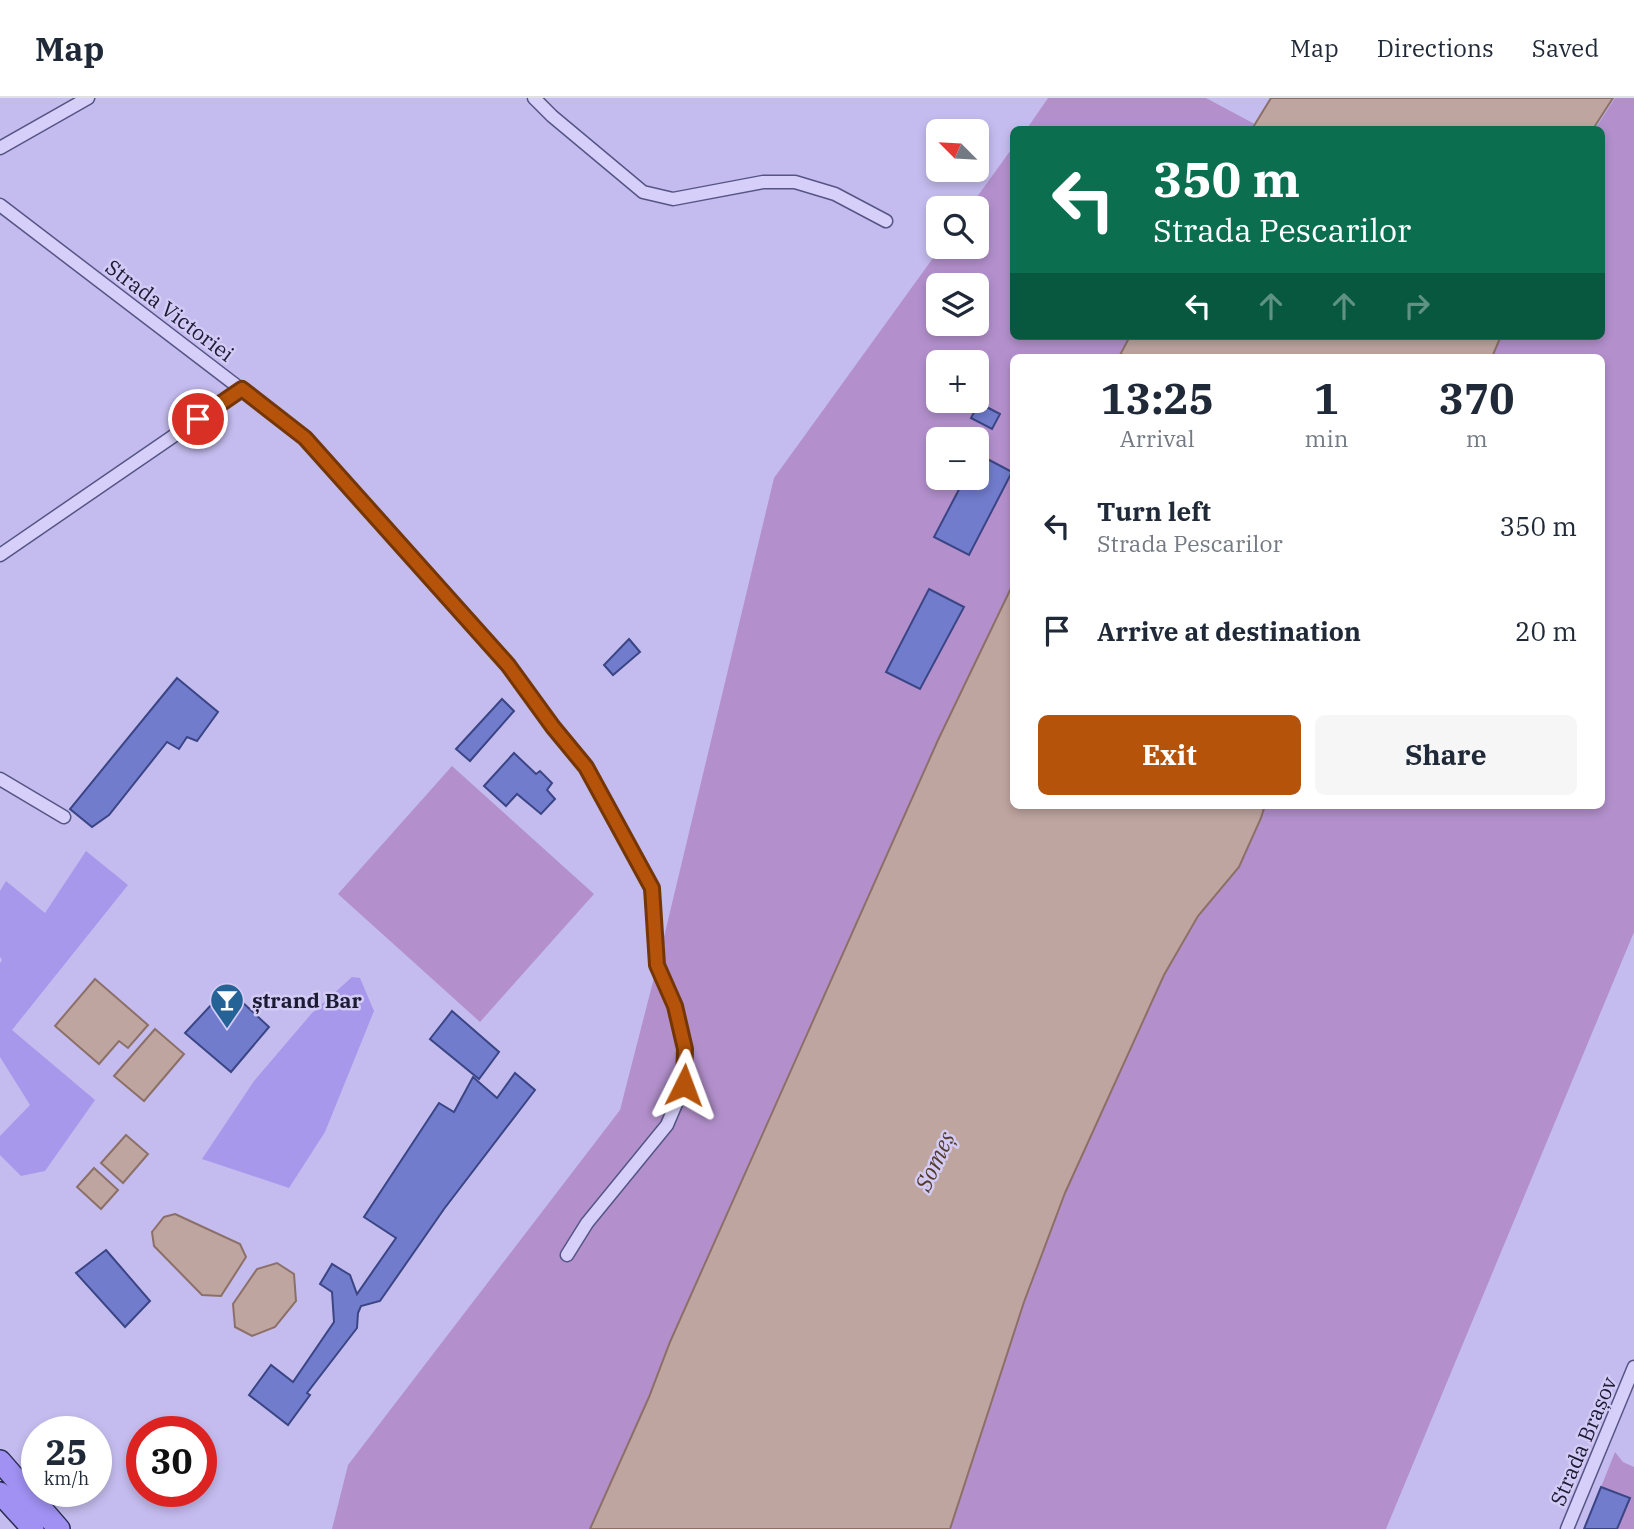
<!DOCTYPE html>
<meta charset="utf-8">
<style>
:root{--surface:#fff;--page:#f6f6f7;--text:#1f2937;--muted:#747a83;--line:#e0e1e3;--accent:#b45309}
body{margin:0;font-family:"IBM Plex Serif",serif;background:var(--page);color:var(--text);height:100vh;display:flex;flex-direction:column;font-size:26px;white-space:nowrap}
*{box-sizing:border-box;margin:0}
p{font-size:23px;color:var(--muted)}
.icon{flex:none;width:38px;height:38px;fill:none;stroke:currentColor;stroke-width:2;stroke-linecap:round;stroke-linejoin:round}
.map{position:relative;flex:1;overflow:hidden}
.sheet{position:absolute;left:1010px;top:256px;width:595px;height:455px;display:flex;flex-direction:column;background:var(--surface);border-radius:10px;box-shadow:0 4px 10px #0003}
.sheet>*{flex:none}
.guide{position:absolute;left:1010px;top:28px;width:595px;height:214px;border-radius:10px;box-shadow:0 4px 10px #0003;background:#0b6e4f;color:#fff;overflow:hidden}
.needle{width:46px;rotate:294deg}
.fabs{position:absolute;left:926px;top:21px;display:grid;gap:14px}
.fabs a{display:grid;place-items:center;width:63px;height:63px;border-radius:10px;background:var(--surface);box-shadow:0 4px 10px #0003;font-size:35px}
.speed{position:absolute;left:21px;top:1318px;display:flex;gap:14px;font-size:35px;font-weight:700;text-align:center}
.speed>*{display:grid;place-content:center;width:91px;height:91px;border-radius:50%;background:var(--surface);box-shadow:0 4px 10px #0003;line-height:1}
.speed small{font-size:18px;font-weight:400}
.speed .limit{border:10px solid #d22;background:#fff;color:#111}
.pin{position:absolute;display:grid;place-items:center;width:60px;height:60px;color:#fff;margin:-30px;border:4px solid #fff;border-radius:50%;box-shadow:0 2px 7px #0007}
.me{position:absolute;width:77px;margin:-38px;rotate:3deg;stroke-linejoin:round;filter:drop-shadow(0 0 5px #0008)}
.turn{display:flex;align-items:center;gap:24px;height:147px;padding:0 28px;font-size:32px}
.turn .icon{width:91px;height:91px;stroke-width:2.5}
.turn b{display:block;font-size:49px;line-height:60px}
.lanes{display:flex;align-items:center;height:66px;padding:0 28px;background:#0003;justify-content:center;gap:35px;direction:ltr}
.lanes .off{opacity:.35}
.eta{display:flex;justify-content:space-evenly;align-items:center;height:119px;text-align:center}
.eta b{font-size:42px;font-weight:800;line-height:49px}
.action{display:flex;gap:14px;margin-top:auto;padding:14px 28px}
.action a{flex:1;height:80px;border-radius:10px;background:var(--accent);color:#fff;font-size:28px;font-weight:800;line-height:80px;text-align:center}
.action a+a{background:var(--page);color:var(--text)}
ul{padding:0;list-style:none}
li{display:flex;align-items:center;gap:21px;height:105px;padding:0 28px}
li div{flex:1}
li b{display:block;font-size:26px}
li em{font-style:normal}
header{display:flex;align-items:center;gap:42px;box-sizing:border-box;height:98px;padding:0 35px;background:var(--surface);border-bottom:2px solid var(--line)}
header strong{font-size:33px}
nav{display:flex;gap:38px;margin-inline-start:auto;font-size:24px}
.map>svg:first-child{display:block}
.green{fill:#b390cc;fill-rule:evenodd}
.sand{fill:#a898eb}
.water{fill:#bfa5a0;stroke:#8c7068;stroke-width:2}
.building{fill:#717ccd;stroke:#3b4585;stroke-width:2}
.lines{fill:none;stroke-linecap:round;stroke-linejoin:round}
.minor-casing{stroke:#555585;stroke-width:15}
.primary-casing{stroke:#2a2d53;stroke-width:24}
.minor{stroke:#d6cff9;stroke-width:12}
.primary{stroke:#a191f3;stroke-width:21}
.route-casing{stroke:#753606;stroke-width:18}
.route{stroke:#b45309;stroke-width:12}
.labels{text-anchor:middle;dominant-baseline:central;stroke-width:5;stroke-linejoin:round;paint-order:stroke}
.street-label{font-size:21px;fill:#1b1c34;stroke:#d3cbf5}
.poi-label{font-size:21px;font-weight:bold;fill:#1b1c34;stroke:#d3cbf5;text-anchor:start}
.water-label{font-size:23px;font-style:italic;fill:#553b29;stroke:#d3cbf5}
</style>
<header>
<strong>Map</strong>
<nav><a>Map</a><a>Directions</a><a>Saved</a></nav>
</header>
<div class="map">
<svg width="1634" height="1431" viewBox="0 0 1634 1431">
<rect width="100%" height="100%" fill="#c4bcee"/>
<path class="green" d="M1048,0H1206L1264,31L1026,32Z
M1615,0H1634V834L1386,1431H332L348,1367L620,1012L657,868L774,380L941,149H976V110H969L1013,49V238H1495L1485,259H1013V707H1601V259H1489L1499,238H1601V32L1595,31ZM938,187H976V226H938ZM938,264H976V303H938ZM938,341H976V380H938Z
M452,668L594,796L480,924L338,796Z
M1615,1354L1623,1364L1634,1369V1431H1617L1629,1400L1601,1389Z"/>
<path class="sand" d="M86,753L128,787L12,932L95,1002L45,1073L21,1078L0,1057V1038L30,1007L0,959V865L2,862L0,859V793L6,783L45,815Z
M352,879L360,880L374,913L325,1034L289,1090L202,1061L254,983L312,915Z"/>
<path class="water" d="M1271,0H1613L1593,31H1252Z
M1130,238H1501L1492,259H1119Z
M1013,486V707H1265L1261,720L1239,769L1198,818L1164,877L1065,1095L1024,1204L950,1431H590L649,1299L670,1244L938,642Z
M95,881L148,927L128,950L119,943L99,966L55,928Z
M155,931L184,956L144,1003L114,978Z
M126,1037L148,1056L123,1085L101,1065Z
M94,1070L118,1092L101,1111L77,1089Z
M175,1116L240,1146L246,1159L221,1198L202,1197L154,1148L152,1134L164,1119Z
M277,1165L294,1176L296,1203L275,1229L252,1238L235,1229L233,1206L257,1171Z"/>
<path class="building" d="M979,305L1000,316L992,331L971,320Z
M976,355L1012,374L969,457L934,439L965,380H976Z
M929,491L964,509L920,591L886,574Z
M629,541L640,554L613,577L604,567Z
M177,580L218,614L197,643L187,639L179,651L167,644L109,717L92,729L70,711Z
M502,601L514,613L470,663L456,651Z
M514,655L536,676L540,673L552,685L547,692L555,701L541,716L517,696L506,708L484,688Z
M227,890L269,929L231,974L185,935Z
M452,913L499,954L479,981L430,941Z
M515,975L535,992L444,1111L380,1203L361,1208L358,1215L357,1230L307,1295L310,1297L288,1327L249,1297L271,1267L293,1284L334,1224L332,1194L320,1186L332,1166L350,1177L357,1196L396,1140L364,1119L439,1005L454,1014L473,979L497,1000Z
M106,1152L150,1203L125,1229L76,1175Z
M1601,1389L1630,1400L1617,1431H1584Z"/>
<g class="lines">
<g class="minor-casing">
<path id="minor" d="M534,0L552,18L643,94L673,101L763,84H795L835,96L886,123
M0,50L88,0
M0,107L305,340L508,567L553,629L586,669L619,728L651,790L657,868L675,908L685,951L684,987L667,1027L587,1125L567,1157
M0,457L242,291
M0,681L64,719
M1567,1431L1634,1269"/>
</g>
<g class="primary-casing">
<path id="primary" d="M0,1363L59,1431
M0,1395L33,1431"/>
</g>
<use href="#minor" class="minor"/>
<use href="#primary" class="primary"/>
</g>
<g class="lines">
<g class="route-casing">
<path id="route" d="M198,321L242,291L305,340L508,567L553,629L586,669L652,790L657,867L675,908L685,951L684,987"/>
</g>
<use href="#route" class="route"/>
</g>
<defs>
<g id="bar-pin" transform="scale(1.75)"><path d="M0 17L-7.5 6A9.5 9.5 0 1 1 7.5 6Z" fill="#256295" stroke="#d3cbf5"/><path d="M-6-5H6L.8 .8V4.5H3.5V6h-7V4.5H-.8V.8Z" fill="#fff"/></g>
</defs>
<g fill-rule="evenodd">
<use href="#bar-pin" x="227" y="902"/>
</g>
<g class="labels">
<g class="street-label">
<text transform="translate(170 212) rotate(37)">Strada Victoriei</text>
<text transform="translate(1583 1343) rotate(-67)">Strada Brașov</text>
</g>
<g class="poi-label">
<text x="252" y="902">ștrand Bar</text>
</g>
<g class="water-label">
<text transform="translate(934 1063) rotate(-65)">Someș</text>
</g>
</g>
</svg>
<div class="fabs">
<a><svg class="needle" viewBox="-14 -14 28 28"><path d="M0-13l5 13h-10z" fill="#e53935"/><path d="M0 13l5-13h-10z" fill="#747a83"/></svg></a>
<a><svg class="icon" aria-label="search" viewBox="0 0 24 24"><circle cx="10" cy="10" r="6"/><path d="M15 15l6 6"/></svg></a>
<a><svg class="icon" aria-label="layers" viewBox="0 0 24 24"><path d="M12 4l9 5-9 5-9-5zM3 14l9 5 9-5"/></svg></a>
<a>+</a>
<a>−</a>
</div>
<div class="speed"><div>25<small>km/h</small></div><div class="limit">30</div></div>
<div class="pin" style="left:198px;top:321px;background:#d93025"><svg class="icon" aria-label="arrive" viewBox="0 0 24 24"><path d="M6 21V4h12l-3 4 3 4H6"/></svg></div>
<svg class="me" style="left:684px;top:987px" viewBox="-20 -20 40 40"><path d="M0-17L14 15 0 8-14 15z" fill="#b45309" stroke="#fff" stroke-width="4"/></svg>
<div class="guide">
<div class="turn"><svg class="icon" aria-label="left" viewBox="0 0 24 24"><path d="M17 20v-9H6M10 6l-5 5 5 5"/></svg><div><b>350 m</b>Strada Pescarilor</div></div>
<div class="lanes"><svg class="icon" aria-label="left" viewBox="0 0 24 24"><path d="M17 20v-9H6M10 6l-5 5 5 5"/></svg><svg class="icon off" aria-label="ahead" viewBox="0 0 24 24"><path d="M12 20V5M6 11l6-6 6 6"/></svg><svg class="icon off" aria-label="ahead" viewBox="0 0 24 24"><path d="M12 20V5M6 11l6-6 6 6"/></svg><svg class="icon off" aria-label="right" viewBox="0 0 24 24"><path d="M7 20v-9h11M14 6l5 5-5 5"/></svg></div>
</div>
<section class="sheet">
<div class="eta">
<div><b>13:25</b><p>Arrival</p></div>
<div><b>1</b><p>min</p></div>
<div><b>370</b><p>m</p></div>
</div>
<ul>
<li><svg class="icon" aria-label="left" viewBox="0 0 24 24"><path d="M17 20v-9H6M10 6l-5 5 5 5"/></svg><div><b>Turn left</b><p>Strada Pescarilor</p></div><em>350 m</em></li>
<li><svg class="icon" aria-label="arrive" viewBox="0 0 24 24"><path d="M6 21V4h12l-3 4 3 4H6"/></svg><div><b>Arrive at destination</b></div><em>20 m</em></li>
</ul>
<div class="action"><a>Exit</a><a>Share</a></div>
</section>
</div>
